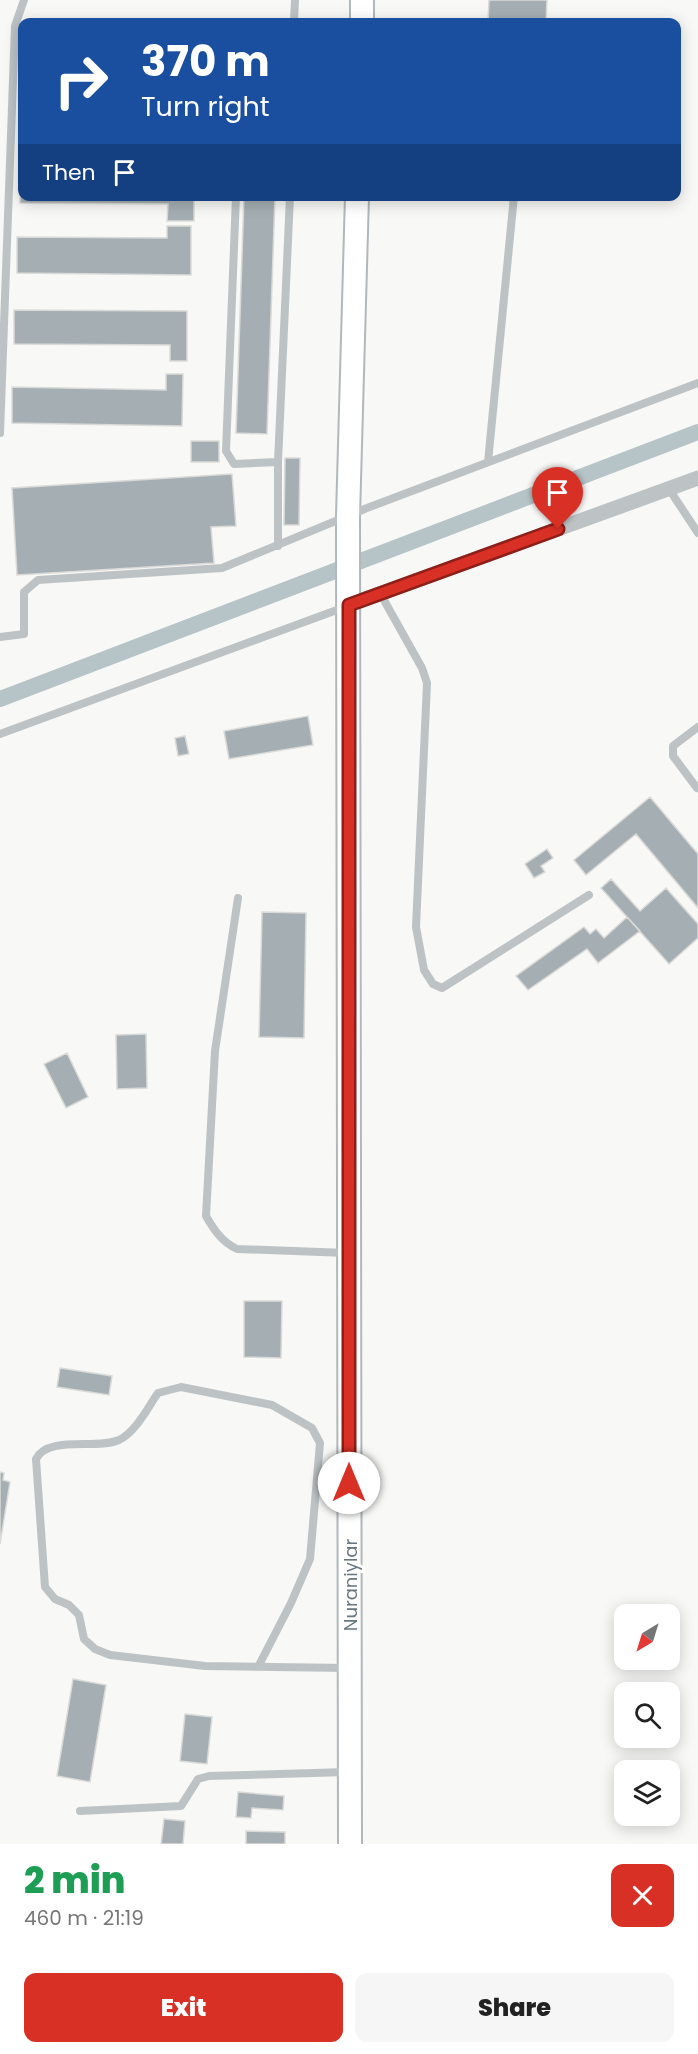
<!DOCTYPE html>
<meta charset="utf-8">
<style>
:root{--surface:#fff;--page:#f6f6f6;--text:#222;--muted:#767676;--accent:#d93025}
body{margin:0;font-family:Poppins,sans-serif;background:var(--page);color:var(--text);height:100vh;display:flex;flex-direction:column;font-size:22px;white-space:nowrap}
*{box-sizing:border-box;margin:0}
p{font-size:20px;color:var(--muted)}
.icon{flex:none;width:33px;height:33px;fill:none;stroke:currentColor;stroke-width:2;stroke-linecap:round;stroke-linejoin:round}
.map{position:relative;height:1844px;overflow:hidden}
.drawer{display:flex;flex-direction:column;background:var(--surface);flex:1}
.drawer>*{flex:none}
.guide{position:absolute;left:18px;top:18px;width:663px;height:183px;border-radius:12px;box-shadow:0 3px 15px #0003;background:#1a4fa0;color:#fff;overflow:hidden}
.needle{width:39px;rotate:218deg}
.fabs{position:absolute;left:614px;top:1604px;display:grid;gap:12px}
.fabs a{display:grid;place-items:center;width:66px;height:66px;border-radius:12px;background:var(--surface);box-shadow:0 3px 15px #0003;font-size:30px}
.pin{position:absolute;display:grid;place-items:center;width:51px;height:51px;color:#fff;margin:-62px -26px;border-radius:50% 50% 50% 0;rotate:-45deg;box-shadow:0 0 6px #0007}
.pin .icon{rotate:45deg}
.me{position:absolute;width:66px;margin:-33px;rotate:0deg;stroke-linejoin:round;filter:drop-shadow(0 0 4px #0008)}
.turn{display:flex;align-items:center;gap:21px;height:126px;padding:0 24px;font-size:27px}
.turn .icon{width:78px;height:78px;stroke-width:2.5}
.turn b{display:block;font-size:42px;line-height:51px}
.then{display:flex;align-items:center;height:57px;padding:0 24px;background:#0003;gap:12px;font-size:22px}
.round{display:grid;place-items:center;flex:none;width:63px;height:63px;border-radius:12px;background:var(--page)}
.headline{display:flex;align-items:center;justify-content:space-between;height:102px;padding:0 24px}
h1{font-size:36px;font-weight:800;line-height:45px;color:#1e9e55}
.action{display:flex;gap:12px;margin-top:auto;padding:12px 24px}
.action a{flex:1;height:69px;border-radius:12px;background:var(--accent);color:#fff;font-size:24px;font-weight:800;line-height:69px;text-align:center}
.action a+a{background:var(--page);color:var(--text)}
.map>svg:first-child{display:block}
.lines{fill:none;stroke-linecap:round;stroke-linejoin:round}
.canal{stroke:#b7c4c7;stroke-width:16}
.building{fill:#a5afb3;stroke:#dadad8;stroke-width:1.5}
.primary-casing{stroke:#b1b7ba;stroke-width:26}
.lane{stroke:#bdc3c5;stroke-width:8}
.street{stroke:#bdc3c5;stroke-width:15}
.primary{stroke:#fff;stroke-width:22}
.route-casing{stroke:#8d1f18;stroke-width:15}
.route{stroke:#d93025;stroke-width:10}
.labels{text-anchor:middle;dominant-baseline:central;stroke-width:6;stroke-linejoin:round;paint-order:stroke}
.street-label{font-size:18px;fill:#66777f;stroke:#fff}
</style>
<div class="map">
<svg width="698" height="1844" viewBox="0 0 698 1844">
<rect width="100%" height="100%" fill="#f8f8f6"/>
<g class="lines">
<path class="canal" d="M0,699L698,432"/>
</g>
<path class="building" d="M489,0H547L546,22H488Z
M20,167H22V196H194V221H167L168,204L20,203Z
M244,196H275L267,434L236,433Z
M167,226H191V275L17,273V237L167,238Z
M14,310L187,311V361H170V345L14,344Z
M166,374H183L182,426L12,423V387L166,390Z
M191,441H219V462H191Z
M285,458H300L299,525H284Z
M232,474L236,526L211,527L214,563L17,575L12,488Z
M308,716L313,745L229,759L224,731Z
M185,736L189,754L178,756L175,738Z
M650,797L698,854V908L636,834L586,875L574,860Z
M547,849L553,858L541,866L545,872L534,878L525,864Z
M611,879L640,911L666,888L698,924V938L669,964L601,888Z
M262,912L306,913L304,1038L259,1037Z
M627,917L640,931L598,963L587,949L528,990L516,976L584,927L590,934L596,929L604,938Z
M146,1034L147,1088L117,1089L116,1035Z
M67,1053L88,1097L66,1108L44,1064Z
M244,1301H282L281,1358L244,1357Z
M60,1368L112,1376L109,1395L57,1387Z
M0,1472L4,1473L3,1480L10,1482L0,1544Z
M73,1679L106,1685L90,1782L57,1776Z
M185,1714L212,1717L207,1764L180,1761Z
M238,1792L284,1796L283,1810L252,1808L251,1818L236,1817Z
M164,1819L185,1821L183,1844H161Z
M246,1831L285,1832V1844H246Z"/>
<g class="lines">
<g class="primary-casing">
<path id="primary" d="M362,22V0
M350,1844L348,516L357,196"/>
</g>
<path class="lane" d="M294,22L295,0
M236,196L226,451L234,464L278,462
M0,433L15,26L24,0
M488,462L514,196
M669,489L698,533
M278,546V462L290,196
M380,593L422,668L427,683L416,927L424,970L433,984L442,988L589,895
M0,637L24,634V592L38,580L222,568L367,508L698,383
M0,734L345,607
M697,788L673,756V746L698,727
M238,898L215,1051L206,1216C214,1230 222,1242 237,1249L347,1253
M258,1667L291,1603L310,1559L320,1443L312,1428L272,1405L181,1387L158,1393C148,1407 136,1432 119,1440C96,1450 48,1435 36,1459L45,1587L55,1599L69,1605L79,1615L84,1639L95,1649L110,1655L205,1666L348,1668
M80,1811L181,1806L198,1779L209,1776L347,1772"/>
<path class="street" d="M349,605L698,478"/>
<use href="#primary" class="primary"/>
</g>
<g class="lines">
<g class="route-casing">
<path id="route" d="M349,1483V605L558,529"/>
</g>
<use href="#route" class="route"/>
</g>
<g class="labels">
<g class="street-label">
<text transform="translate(350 1585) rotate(-90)">Nuraniylar</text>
</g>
</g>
</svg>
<div class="fabs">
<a><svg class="needle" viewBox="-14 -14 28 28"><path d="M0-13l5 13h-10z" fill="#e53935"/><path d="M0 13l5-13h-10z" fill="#767676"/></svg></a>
<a><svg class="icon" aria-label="search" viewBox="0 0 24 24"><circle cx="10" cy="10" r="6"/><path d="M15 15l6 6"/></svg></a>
<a><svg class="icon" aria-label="layers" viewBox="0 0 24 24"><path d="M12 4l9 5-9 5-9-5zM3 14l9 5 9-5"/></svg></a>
</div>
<div class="pin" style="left:558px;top:529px;background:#d93025"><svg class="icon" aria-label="arrive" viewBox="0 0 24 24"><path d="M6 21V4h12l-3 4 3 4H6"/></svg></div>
<svg class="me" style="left:349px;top:1483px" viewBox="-20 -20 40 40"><circle r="19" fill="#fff"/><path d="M0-13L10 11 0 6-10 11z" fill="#d93025"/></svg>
<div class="guide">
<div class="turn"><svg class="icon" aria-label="right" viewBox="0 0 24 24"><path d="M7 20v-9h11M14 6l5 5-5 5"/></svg><div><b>370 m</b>Turn right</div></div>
<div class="then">Then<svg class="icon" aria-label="arrive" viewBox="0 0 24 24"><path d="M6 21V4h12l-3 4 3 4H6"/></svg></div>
</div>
</div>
<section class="drawer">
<div class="headline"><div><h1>2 min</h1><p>460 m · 21:19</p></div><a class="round" style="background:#d93025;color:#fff"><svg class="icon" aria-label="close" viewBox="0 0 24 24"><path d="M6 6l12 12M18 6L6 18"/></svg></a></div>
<div class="action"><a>Exit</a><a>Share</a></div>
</section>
